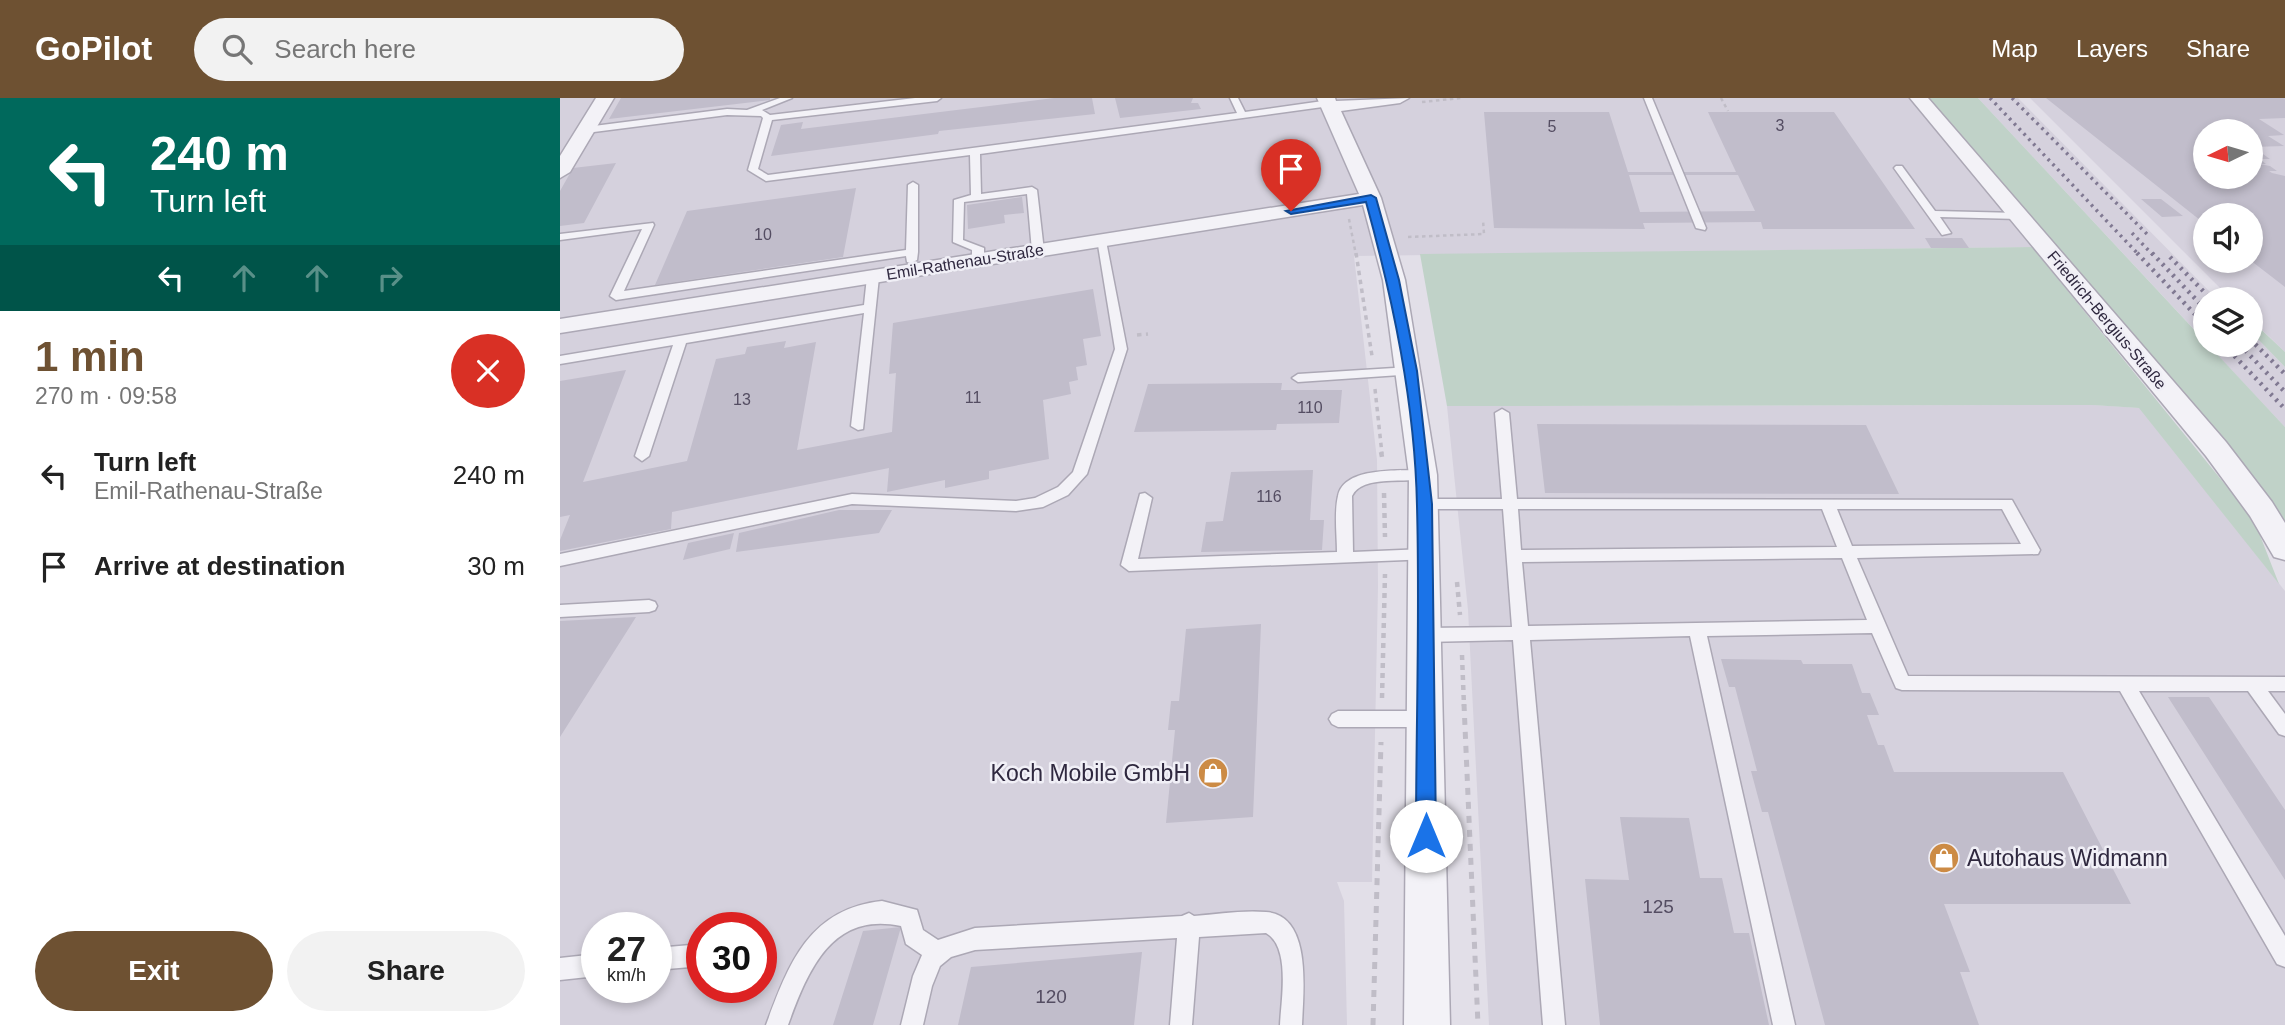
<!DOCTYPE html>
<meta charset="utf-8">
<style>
:root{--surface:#fff;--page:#f2f2f2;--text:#222;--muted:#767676;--accent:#6e5132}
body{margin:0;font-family:Arial,sans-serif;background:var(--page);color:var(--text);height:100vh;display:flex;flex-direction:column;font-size:26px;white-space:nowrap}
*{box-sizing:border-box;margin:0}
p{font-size:23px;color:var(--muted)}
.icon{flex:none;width:38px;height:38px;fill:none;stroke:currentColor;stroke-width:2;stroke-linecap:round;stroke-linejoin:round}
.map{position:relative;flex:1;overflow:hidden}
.details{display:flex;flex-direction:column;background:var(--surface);width:560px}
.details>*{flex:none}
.guide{background:#00695c;color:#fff;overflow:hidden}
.needle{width:46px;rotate:265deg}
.controls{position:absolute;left:1633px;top:21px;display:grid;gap:14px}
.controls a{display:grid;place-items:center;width:70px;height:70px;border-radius:50%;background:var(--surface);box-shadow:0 4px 10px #0003;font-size:35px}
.speed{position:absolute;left:21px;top:814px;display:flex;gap:14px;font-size:35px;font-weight:700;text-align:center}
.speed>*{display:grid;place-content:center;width:91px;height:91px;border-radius:50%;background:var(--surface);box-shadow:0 4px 10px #0003;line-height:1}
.speed small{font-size:18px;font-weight:400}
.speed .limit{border:10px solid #d22;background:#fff;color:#111}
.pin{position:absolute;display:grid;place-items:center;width:60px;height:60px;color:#fff;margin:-72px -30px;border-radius:50% 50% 50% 0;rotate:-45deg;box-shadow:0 0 7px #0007}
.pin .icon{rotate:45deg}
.me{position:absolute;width:77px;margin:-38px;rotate:0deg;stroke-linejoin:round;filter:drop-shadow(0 0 5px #0008)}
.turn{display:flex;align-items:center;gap:24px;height:147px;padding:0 35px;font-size:32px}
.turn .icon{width:91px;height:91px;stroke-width:2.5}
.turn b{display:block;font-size:49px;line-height:60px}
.lanes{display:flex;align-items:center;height:66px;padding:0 35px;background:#0003;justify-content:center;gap:35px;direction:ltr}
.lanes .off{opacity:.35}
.round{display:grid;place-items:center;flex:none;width:74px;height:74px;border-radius:37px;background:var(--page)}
.summary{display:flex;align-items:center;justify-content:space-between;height:119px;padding:0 35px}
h1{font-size:42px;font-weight:700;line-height:52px;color:var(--accent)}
.cta{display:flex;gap:14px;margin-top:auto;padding:14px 35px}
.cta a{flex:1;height:80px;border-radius:42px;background:var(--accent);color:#fff;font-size:28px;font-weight:700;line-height:80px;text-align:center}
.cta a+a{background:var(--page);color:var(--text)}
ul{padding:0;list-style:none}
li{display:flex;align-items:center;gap:21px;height:91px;padding:0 35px}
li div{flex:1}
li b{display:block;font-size:26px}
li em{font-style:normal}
header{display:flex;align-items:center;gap:42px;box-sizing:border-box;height:98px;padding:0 35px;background:var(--accent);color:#fff}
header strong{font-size:33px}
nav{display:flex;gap:38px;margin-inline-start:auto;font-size:24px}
.search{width:490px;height:63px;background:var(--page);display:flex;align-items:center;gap:18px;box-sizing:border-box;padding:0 24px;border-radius:38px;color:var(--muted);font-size:26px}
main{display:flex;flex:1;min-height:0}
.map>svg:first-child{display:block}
.built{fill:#d5d1dd;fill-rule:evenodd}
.green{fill:#c0d2c8}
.building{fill:#c1bdcb;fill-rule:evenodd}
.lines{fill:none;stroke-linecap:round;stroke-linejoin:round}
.lane-casing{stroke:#aca8b5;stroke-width:3}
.street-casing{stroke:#aca8b5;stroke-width:3}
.path-far3{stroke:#c0bdc7;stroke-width:2.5;stroke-dasharray:3.5 3.5;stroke-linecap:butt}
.path-far2{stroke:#c0bdc7;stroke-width:3.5;stroke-dasharray:4.5 4.5;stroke-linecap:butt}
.path-far1{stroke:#c0bdc7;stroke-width:4.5;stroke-dasharray:5 5;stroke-linecap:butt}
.path{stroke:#c0bdc7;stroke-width:5;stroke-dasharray:7 7;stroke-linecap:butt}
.lane{fill:#f3f2f7;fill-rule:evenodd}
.street{fill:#f3f2f7;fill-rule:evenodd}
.rail-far1{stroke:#807992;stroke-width:3.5;stroke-dasharray:2.5 4.5;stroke-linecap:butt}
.rail{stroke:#807992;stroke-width:4.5;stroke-dasharray:2.5 5;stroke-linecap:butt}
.route{fill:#1a73e8;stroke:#114b97;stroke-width:2}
.labels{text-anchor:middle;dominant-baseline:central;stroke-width:5;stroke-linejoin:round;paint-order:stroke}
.number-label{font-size:16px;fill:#544d62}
.far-street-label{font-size:16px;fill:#2f283f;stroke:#f0eff6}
.near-number-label{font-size:19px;fill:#544d62}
.near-poi-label{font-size:23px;fill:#2f283f;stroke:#f0eff6;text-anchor:end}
</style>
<header>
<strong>GoPilot</strong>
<div class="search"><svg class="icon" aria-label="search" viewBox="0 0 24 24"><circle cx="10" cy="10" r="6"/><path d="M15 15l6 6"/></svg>Search here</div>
<nav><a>Map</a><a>Layers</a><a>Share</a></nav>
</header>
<main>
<section class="details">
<div class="guide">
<div class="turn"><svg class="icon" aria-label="left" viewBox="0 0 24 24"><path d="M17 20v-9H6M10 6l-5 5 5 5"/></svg><div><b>240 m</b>Turn left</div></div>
<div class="lanes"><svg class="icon" aria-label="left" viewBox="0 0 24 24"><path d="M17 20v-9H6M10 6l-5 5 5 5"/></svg><svg class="icon off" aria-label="ahead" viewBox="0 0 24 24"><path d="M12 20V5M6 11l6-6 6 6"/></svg><svg class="icon off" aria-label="ahead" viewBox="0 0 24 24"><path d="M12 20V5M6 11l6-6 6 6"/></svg><svg class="icon off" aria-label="right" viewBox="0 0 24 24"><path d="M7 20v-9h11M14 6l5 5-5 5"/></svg></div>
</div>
<div class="summary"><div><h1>1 min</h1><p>270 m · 09:58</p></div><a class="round" style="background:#d93025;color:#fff"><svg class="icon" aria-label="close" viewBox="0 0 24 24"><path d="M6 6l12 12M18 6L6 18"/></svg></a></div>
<ul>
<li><svg class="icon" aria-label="left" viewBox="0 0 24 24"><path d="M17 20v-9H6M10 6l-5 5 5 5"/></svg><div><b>Turn left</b><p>Emil-Rathenau-Straße</p></div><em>240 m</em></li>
<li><svg class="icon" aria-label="arrive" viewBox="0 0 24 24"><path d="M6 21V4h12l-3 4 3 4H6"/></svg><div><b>Arrive at destination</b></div><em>30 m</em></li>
</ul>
<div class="cta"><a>Exit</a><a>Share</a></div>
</section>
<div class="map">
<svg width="1725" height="927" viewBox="0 0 1725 927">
<rect width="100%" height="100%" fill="#e2dfe8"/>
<path class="built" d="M0,0H1350L1472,149L794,158L817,362L818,489L812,784H777L784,803L787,927H0ZM37,830H96V889H37ZM142,830H201V889H142Z
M1418,0H1458L1657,201H1645V243Z
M1470,0H1725V254L1691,221L1690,201H1671ZM1645,33H1690V79H1645ZM1645,117H1690V163H1645Z
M1691,234L1725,269V329L1648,247H1690Z
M1533,307L1580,310L1725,493V927H929L908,512L887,308Z"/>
<path class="green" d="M1368,0H1418L1725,329V438L1526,186Z
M1472,149L1694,422L1719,486L1579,310L1532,307L887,308L860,156Z
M1690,221L1725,254V269L1691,234Z"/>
<path class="building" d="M61,0H210V2L49,21Z
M494,0H532L535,16L379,33L378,36L211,58L221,27L243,24L241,31Z
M555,0H633L631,5H638L641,11L560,20Z
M1486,0H1725V20L1699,21L1724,37L1708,38L1724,48L1693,49L1710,61H1700L1706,66H1699L1710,68L1717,73H1709L1712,75L1725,78V189L1690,162V117H1645V126ZM1645,33H1690V79H1645Z
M924,14H1049L1068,74H1176L1148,14H1274L1355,131H1203L1201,124L1083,125L1085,131L934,130ZM1069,77H1178L1195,113L1080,114Z
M56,65L24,125L0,128V93L13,70Z
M296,90L283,159L95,187L127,113Z
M462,99L464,115L444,117L445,125L408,131L407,107Z
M1581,101H1601L1623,118L1602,119Z
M1365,140H1402L1409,150H1371Z
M533,191L541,238L523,241L527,267L516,269L518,282L509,284L511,296L483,302L489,361L429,373V381L385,390V382L327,394L329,370L112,414L111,431L0,453V442L10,417L0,419V283L66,272L23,384L127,363L156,261L185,256L187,249L226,243L224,250L256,244L237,352L332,334L336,275L329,276L333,225Z
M722,285L721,292H782L779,325L717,326L716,332L574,334L588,286Z
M977,326L1306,327L1339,396L985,395Z
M753,372L750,422H764L762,452L641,454L646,424L663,423L671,374Z
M279,412H332L319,435L176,454L179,435Z
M174,435L170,451L123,462L128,445Z
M76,519L0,639V523Z
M701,526L693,719L606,725L615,632H608L611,603H619L626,531Z
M1161,561L1241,562L1243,566H1292L1302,595H1310L1319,617H1307L1318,647H1324L1334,674H1503L1571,806H1384L1410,874H1400L1419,927H1265L1208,714H1202L1191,673H1197L1175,589H1169Z
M1608,599H1649L1725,712V782Z
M1060,719L1129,720L1140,780H1162L1174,835H1189L1209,927H1040L1025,781L1069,782Z
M341,829L313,927H273L303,833Z
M582,854L574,927H398L411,869Z"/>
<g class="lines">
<g class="lane-casing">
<path id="lane" d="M220,0H232L202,12L210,17L355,0H381L377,3L212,22L198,71L208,77L677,15L670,0H678L685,14L770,2L774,5L770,8L420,56L421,96L472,89L477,92L484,153L478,156L472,153L467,96L404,104L403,142L424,150V162L418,165L412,162V152L393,144L394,102L411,97L410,57L206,83L188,72L203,20L201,18L167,17L26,35L21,32L26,29L167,11L187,12Z
M1084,0H1092L1146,130L1145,132L1136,130Z
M1336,68H1342L1375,113L1459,115L1464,118L1459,121L1380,119L1391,135L1382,137L1334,70Z
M353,84L358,87V154L357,162L351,165L347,164L346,158L56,202L50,198L82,131L0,142V136L93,125L94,127L64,193L346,152L348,87Z
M537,141L546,143L567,251L527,376L508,397L483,409L456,413L292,406L0,468V456L292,396L456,403L475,400L498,389L513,374L555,251Z
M313,176L319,179L303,331L298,332L291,328L304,215L126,245L89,358L82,363L75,358L113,247L0,266V258L304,207L307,179Z
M850,269L855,270V276L738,284L732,280L738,276Z
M942,311L949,315L957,401L1452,402L1480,452L1478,456L1297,460L1348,578L1725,579V593H1708L1725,616V638L1719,636L1688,593H1579L1725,838V869L1717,866L1560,593L1342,592L1336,590L1312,535L1147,538L1235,927H1213L1130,538L970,542L1005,927H983L953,542L865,544L859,542L857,537L859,532L865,530L952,529L943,411H865L858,406L865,401H942L935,315ZM958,411H1262L1277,449L961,452ZM1277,411H1442L1461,446L1292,448ZM1282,460L1307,522L968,528L962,464Z
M863,372L870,377L868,380C848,386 802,376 792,398L793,454L865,451L873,457L871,461L569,473L561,467L580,396L585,395L592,400L578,461L777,454C777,437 774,415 778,398C784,368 840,373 863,372Z
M89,502L95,504L97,508L95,512L89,514L0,519V507Z
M778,613H865L871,616L874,621L871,626L865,629H778L772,626L769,621L772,616Z
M322,803L357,812L363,832L378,842L415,830L622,818L629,815L634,818C658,816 682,812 706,814C753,817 743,896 742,927H720C721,902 731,849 706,835L639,839L632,927H610L617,840L415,852L391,859L380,868L372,888L363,927H341L353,878L362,857L346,846L341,828C272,813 248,872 228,927H206C229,865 249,811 322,803Z
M142,846V868L96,872V850Z
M37,856V878L0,882V860Z"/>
</g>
<g class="street-casing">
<path id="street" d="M36,0H54L10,74L0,80V58Z
M757,0H775L776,3L849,0L840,5L781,13L821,100L845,182L877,377L890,927H844L849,377L823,182L803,107L0,235V221L799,96Z
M1350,0H1368L1666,344L1712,404L1725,425V462L1714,459L1690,418L1646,358Z"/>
</g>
<path class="path-far3" d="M1161,0L1168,13
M862,4L901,0
M789,121L796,157
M848,139L924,136L923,122"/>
<path class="path-far2" d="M796,155L812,258
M577,237L588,236
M815,291L822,356"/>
<path class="path-far1" d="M821,354L822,359
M824,395L825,439
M897,484L900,517
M902,557L904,608
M822,600L825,476"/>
<path class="path" d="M904,606L918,927
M813,927L821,644"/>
<use href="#lane" class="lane"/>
<use href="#street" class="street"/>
<path class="rail-far1" d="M1430,0L1579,157
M1452,0L1590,139
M1572,135L1593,157"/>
<path class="rail" d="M1577,155L1645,227
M1592,155L1645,211
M1610,159L1651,201
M1690,241L1725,276
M1664,247L1725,311
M1680,247L1725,294"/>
</g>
<path class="route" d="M811,97L816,100L839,182L857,273L872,406L876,738L873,745L866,748L859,745L856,738C856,628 860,518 857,408C855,305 833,202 806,104L731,116L726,113Z"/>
<defs>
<g id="shop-disc" transform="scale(1.575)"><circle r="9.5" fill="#cc8b45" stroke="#f0eff6"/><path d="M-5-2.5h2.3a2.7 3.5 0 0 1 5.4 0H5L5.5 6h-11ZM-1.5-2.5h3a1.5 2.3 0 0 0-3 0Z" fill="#fff"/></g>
</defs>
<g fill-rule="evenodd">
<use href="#shop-disc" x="653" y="675"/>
<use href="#shop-disc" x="1384" y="760"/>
</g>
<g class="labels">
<g class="number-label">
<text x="1220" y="27">3</text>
<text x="992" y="28">5</text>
<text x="203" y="136">10</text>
<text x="413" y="299">11</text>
<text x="182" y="301">13</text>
<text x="750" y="309">110</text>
<text x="709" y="398">116</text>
</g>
<g class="far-street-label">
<text transform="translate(405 164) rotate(-9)">Emil-Rathenau-Straße</text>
<text transform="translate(1547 222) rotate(50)">Friedrich-Bergius-Straße</text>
</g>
<g class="near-number-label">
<text x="1098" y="808">125</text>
<text x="491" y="898">120</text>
</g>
<g class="near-poi-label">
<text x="630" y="675">Koch Mobile GmbH</text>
<text x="1407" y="760" text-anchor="start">Autohaus Widmann</text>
</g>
</g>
</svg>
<div class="controls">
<a><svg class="needle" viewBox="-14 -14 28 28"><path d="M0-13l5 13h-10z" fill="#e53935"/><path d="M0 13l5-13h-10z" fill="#767676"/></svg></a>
<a><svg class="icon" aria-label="sound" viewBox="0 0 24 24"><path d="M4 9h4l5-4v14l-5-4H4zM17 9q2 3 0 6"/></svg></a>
<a><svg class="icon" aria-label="layers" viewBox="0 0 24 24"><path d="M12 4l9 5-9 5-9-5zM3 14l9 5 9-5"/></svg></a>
</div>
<div class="speed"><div>27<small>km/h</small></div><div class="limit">30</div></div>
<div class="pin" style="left:731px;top:113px;background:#d93025"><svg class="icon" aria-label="arrive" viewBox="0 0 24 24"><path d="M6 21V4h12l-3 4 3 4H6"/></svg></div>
<svg class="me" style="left:866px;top:738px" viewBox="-20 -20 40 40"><circle r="19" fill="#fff"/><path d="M0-13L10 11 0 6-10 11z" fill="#1a73e8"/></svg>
</div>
</main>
